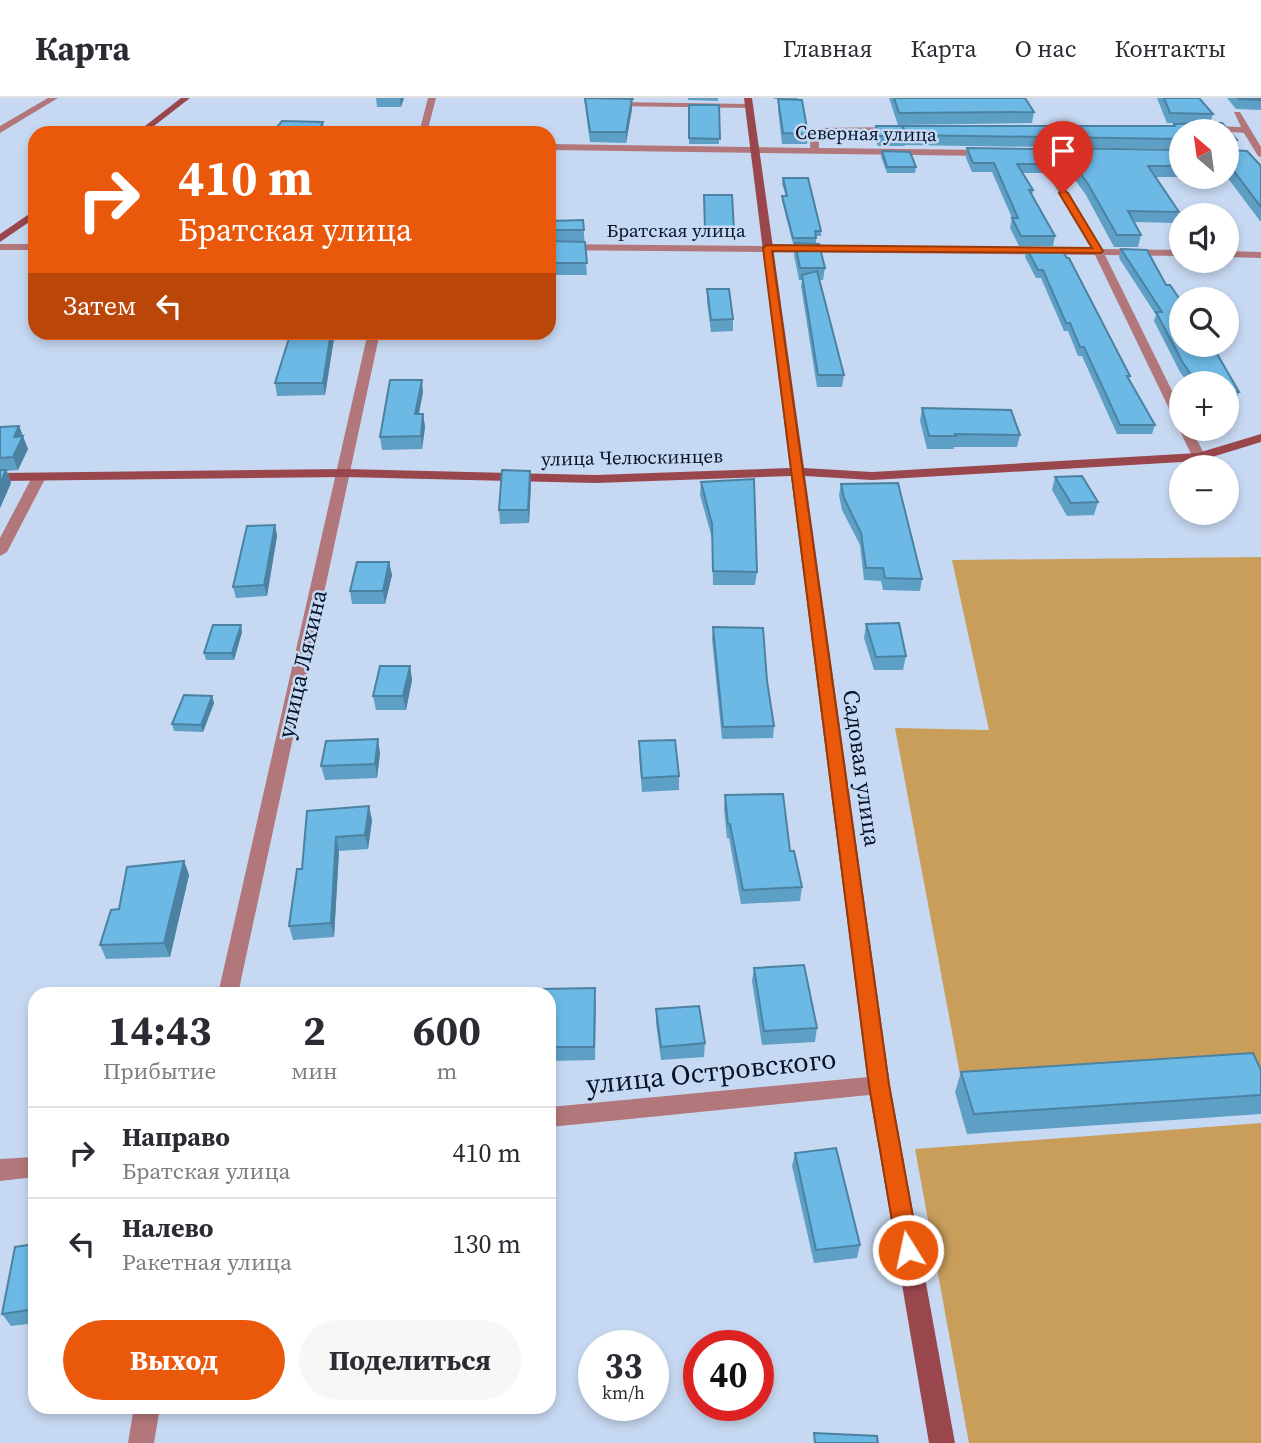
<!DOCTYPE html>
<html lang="ru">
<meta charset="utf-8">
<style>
:root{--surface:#fff;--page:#f7f7f7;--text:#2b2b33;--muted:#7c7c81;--line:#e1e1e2;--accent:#ea580c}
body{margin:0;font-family:"Source Serif 4",serif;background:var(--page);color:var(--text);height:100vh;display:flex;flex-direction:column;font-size:26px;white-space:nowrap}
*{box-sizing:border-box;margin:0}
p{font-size:23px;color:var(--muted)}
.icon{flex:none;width:38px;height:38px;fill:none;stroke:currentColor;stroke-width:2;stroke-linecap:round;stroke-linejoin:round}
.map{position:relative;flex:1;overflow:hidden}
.sheet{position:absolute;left:28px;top:889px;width:528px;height:427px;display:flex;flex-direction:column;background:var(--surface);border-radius:21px;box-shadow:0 4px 10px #0003}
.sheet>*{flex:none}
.guide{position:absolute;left:28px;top:28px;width:528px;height:214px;border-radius:21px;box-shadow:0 4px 10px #0003;background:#ea580c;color:#fff;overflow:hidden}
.needle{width:46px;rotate:331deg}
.buttons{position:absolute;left:1169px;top:21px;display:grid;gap:14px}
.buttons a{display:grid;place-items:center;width:70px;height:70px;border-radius:50%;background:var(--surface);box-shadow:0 4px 10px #0003;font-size:35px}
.speed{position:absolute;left:578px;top:1232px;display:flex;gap:14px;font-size:35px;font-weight:700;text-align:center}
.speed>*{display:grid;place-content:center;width:91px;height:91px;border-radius:50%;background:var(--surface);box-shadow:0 4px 10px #0003;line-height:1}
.speed small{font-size:18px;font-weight:400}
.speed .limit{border:10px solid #d22;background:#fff;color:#111}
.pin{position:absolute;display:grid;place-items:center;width:60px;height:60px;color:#fff;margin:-72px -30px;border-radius:50% 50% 50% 0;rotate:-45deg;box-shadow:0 0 7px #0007}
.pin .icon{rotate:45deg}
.me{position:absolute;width:77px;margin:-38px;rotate:350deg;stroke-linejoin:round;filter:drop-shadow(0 0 5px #0008)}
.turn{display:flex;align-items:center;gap:24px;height:147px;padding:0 35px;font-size:32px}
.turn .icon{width:91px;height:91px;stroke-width:2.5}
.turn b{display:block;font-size:49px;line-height:60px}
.then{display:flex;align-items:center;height:66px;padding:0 35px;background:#0003;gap:14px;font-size:26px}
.eta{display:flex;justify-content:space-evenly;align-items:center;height:119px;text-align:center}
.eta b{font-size:42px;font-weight:700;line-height:49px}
.action{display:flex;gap:14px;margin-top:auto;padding:14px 35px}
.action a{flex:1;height:80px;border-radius:42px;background:var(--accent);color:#fff;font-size:28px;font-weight:700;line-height:80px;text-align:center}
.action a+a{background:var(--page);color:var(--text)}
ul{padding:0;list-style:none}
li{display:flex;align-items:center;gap:21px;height:91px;padding:0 35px;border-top:2px solid var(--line)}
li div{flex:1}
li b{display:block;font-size:26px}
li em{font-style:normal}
header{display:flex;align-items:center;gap:42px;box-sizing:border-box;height:98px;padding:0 35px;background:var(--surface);border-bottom:2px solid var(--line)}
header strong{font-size:33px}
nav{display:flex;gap:38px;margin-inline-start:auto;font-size:24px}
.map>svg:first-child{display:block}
.green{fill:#c99e5b}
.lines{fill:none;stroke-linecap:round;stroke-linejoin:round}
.street{fill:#b2777a;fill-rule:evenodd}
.secondary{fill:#9a464d;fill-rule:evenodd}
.wall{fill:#5e9fc6}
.shaded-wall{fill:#4c82a1}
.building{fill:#6db9e6;stroke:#4c82a1;stroke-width:2}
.route{fill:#ea580c;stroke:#983908;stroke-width:2}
.labels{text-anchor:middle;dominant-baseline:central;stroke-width:5;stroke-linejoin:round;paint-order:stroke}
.far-street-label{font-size:19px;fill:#041329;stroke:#c7d9f2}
.street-label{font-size:23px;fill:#041329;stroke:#c7d9f2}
.near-street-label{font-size:28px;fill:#041329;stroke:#c7d9f2}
</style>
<header>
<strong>Карта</strong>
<nav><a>Главная</a><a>Карта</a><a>О нас</a><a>Контакты</a></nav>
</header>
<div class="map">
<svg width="1261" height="1345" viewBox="0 0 1261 1345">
<rect width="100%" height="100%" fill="#c7d9f2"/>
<path class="green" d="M1261,459V987L961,982L895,630L989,632L952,462Z
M1261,1025V1345H969L915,1051Z"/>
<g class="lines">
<path class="street" d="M48,0H58L0,35V28Z
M428,0H436L427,35H419Z
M598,0L616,4L750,6L754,8L750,10L615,8Z
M1234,14H1240L1261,49V59L1258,58L1244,35L1200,31L1204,28L1241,29Z
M900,29L903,34L819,36V50L989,52L993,55L989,58L550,52V46L810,50L811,33L815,30Z
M1017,52L1076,54L1077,56L1073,59L1046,58L1102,151L1181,152V158L1105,157L1181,311V327L1175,323L1095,157L550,152V146L1092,151L1037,58L1014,57L1013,55Z
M0,146H35V152H0Z
M1227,153L1261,154V160L1227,159Z
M368,234H380L238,896H218Z
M1180,328L1181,331H1191L1206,359L1204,362H1194L1179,331Z
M39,375L46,379L7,454L0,458V440L32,379Z
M879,978L887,980L890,987L887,994L879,996L550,1029V1009Z
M35,1059V1079L0,1083V1061Z
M134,1309H160L154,1345H128Z"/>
<path class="secondary" d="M181,0H190L145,35H136Z
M744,0H752L804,370L872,374L1198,355L1261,336V344L1199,363L872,382L805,378L890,987L955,1345H929L868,987L791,378L596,385L345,379L0,383V375L345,371L596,377L790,370Z
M35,112V120L0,144V136Z"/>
</g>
<path class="wall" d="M376,0H404L401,9H377Z
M584,0H634V2H632V11L626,45L590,44Z
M688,0H718V3L688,2Z
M774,0H798L797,1H774Z
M889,0H1025L1034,14L1032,25L898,27Z
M1157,0H1199L1213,16L1210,25H1222L1237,42L1234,52L1247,53L1261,68V123H1260L1227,79H1156L1179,114L1176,125L1134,124L1141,137L1138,149H1114L1086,97L1070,75H1060L1051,61L1053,50L1181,52V79H1227V33H1181V51L905,47V48H878L874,38L876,28H902L903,29V28H1173L1174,26L1196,25H1167Z
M1227,0H1261V12L1236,11Z
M778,1L808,36L807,46H782L778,11Z
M689,7H719V46H689Z
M967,50L1046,66L1044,75H1023L1033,92L1032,98L1055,138L1053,148H1019L1010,130L1012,120L992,74H972L966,60Z
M882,53L916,69L915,75H887L881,59Z
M783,80L821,133V138H816V146L825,170L823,182H819L844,277L842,289H817L801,188L802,182H799L794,157L795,146H793L782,103V98H786L782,86Z
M704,97L734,132L733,138L704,137Z
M583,122L587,177H550V123Z
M1027,151L1130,278L1129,281L1155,327L1152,336H1117L1082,258H1078L1068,233H1064L1041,180H1036L1025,159Z
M1121,151L1166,187L1239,294L1236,303H1227V285H1188L1180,274L1154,223L1156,217L1119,160Z
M707,191L733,221V233L711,234L707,203Z
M291,234H335L325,297L277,298L275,285Z
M423,294L419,316H423L425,329L422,351L382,352L380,339Z
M922,310L1020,337L1017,349H954V351H927L920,323Z
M19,328L28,351L18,372L7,373L11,385L0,410V329Z
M1055,379L1098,404L1094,417L1067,418L1052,392Z
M701,384L757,474L755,487H713L712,440L700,397Z
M531,386L529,425L500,426L499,412Z
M841,386L922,481L920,493L883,492L881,483L864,482L860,447L842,412L839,397Z
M275,427L277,438L267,498L236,500L233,489Z
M389,464L392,477L385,506H352L350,493Z
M866,526L906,558L903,572H874L864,540Z
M713,529L767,583L774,628L773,640L722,641L712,541Z
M242,534L234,562H206L204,555Z
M410,568L412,582L406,612H376L373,598Z
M212,598L214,605L203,634L174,633L172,626Z
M639,643L679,678V692L642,694L639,657Z
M380,655L377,680L325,682L321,668Z
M725,697L790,753L802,789L800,803L741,806L729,740H727L724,711Z
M307,713L372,722L368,751L339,753L334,839L293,842L289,828L302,771Z
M184,763L189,777L170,859L106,861L100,847L119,811Z
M754,870L817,930L815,944L762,947L752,883Z
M550,896L596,904L595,962L550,963Z
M656,911L705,945L704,959L661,962L656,925Z
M1261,972V1016L967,1036L955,994L961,974Z
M795,1055L860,1147L857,1160L814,1165L792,1068Z
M35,1146V1225L11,1228L2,1216Z"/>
<path class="shaded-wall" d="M400,0H404L401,9Z
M632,1V11L626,45V34Z
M323,24L324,35H318Z
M1237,42L1234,52L1227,53L1228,43Z
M331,234H335L325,297L323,285Z
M422,282L423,294L416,329L415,316Z
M423,316L425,329L422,351L421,338Z
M19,328L28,351L18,372L13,359L14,339Z
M6,372L11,385L0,410V386Z
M530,373L531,386L529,425L528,412Z
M275,427L277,438L267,498L264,487Z
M389,464L392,477L385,506L383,493Z
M241,527L242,534L234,562L232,555Z
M410,568L412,582L406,612L403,598Z
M212,598L214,605L203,634L201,627Z
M378,641L380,655L377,680L375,666Z
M369,708L372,722L368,751L365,737Z
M336,739L339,753L334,839L331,825Z
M184,763L189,777L170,859L164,845Z"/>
<path class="building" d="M585,0L632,1L626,34H590Z
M894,0H1025L1034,14L899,15Z
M1164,0H1199L1213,16L1170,15Z
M1238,0H1261V2L1239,1Z
M778,1L802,2L808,36L783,35Z
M689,7H719L720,41L689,40Z
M282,23L323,24L318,35H272Z
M1222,25L1237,42L1228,43V52L1247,53L1261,68V109L1230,68H1227V33H1181V41L906,37L903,28H1175L1174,26Z
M876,28H902L906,38H879Z
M967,50L1037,51L1046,66H1017L1033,92H1029L1055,138H1021L1012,120H1018L994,65H973Z
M1053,50L1181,52V68H1148L1179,114L1128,113L1141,137H1117L1088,86L1073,65H1062Z
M882,53L910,54L916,69H887Z
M783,80H808L821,133H815L816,140H793L782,98H787Z
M704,97H732L734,132H705Z
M583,122L584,132H550V123Z
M550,143L585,144L587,165H550Z
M795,145L819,146L825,170H800Z
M1027,151H1061L1067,160H1069L1130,278H1127L1155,327H1120L1084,249H1080L1070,225H1066L1043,172H1038Z
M1121,151L1147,152L1166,187H1170L1181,203V247H1212L1239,294H1227V285H1197L1183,265L1156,214H1162Z
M817,173L844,277H818L802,177Z
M707,191H729L733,221L711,222Z
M291,234H331L323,285H275Z
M390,282H422L415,316H423L421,338L380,339Z
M922,310L1011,312L1020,337L955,336L956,338H929Z
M19,328L14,339L23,338L13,359L0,360V329Z
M0,372H6L0,386Z
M502,372L530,373L528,412H499Z
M1082,378L1098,404L1071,405L1055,379Z
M754,381L757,474L713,473L712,426L701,384Z
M898,385L922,481L885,480L883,470H866L861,435L844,400L841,386Z
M275,427L264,487L233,489L247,428Z
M357,464H389L383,493H350Z
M899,525L906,558L876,559L866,526Z
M213,527H241L232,555H204Z
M713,529L763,530L767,583L774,628L723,629Z
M380,568H410L403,598H373Z
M184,597L212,598L201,627L172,626Z
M378,641L375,666L321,668L326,643Z
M675,642L679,678L642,680L639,643Z
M783,696L790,753H794L802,789L743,792L730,726H728L725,697Z
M369,708L365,737L336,739L331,825L289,828L297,771H302L307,713Z
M184,763L164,845L100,847L111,812L119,811L127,769Z
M804,867L817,930L764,933L754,870Z
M595,890L594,949H550V896H541V891Z
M699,908L705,945L661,949L656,911Z
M1253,955L1261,972V997L974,1016L961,974Z
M836,1050L860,1147L816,1152L795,1055Z
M35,1146V1211L2,1216L15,1149Z
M814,1335L877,1338L878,1345H815Z"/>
<path class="route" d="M1063,92L1068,95L1103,153L1101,155L772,153L889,987L919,1152L916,1159L908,1163L900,1159L897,1152L869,987L763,150L767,147L1092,150L1059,95Z"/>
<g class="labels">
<g class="far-street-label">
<text transform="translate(866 35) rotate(1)">Северная улица</text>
<text x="676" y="132">Братская улица</text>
<text transform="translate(632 359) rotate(-1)">улица Челюскинцев</text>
</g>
<g class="street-label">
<text transform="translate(302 566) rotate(-77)">улица Ляхина</text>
<text transform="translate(862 670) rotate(82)">Садовая улица</text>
</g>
<g class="near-street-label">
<text transform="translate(711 973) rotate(-6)">улица Островского</text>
</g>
</g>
</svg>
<div class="buttons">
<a><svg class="needle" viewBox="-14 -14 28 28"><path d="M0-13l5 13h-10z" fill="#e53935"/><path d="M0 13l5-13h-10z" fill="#7c7c81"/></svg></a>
<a><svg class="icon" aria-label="sound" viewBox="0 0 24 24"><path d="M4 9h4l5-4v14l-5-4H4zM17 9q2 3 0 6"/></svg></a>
<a><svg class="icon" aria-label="search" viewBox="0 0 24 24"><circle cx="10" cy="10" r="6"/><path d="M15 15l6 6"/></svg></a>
<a>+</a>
<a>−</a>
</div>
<div class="speed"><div>33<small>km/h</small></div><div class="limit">40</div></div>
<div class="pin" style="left:1063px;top:95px;background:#d93025"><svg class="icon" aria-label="arrive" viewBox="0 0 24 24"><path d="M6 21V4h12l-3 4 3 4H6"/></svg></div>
<svg class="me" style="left:908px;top:1152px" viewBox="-20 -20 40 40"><circle r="17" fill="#ea580c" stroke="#fff" stroke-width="3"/><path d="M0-11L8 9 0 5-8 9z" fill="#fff"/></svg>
<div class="guide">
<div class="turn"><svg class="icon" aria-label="right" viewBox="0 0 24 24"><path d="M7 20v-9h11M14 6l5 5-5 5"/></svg><div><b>410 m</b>Братская улица</div></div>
<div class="then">Затем<svg class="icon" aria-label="left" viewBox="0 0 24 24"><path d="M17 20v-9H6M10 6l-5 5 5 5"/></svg></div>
</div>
<section class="sheet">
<div class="eta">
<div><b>14:43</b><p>Прибытие</p></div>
<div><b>2</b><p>мин</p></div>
<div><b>600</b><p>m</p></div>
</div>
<ul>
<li><svg class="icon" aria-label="right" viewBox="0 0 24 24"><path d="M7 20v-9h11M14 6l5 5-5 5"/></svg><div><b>Направо</b><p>Братская улица</p></div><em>410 m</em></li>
<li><svg class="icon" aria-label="left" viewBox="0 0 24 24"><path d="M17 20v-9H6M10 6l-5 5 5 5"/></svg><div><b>Налево</b><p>Ракетная улица</p></div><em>130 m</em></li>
</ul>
<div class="action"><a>Выход</a><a>Поделиться</a></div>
</section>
</div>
